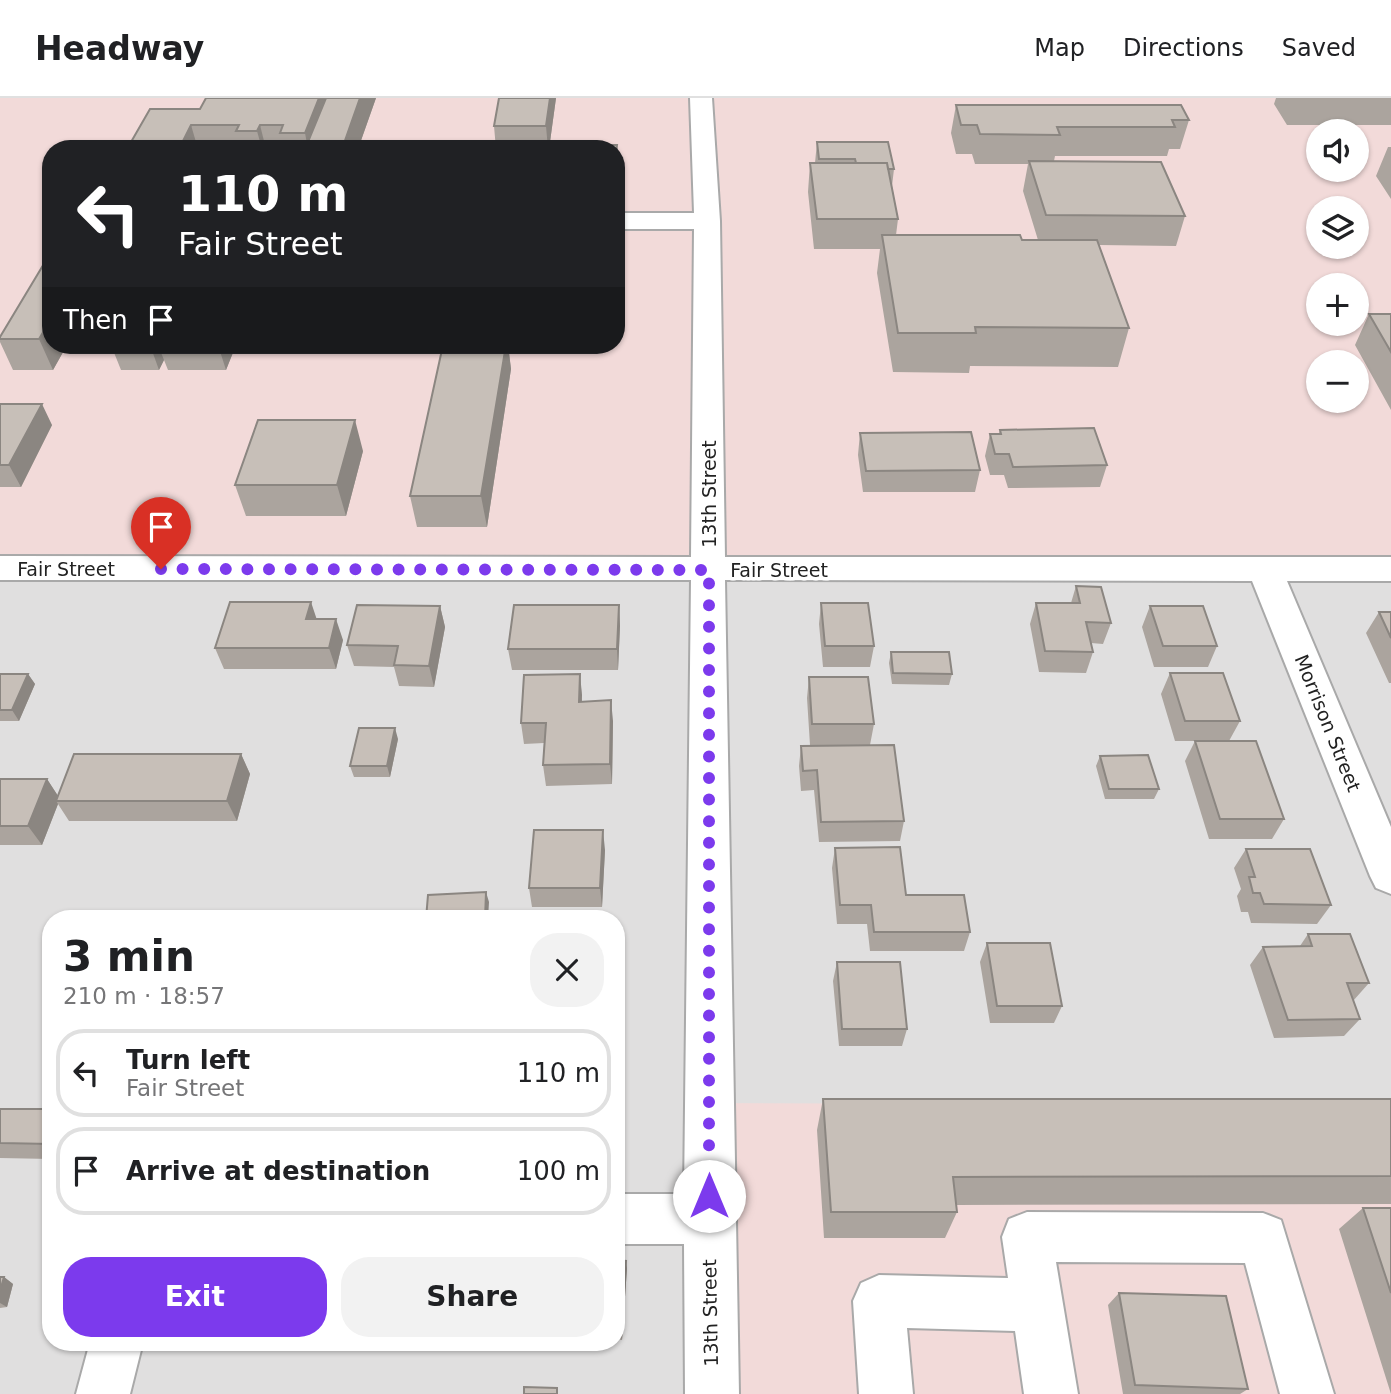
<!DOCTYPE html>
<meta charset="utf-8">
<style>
:root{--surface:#fff;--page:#f2f2f2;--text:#202124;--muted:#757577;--line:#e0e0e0;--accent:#7c3aed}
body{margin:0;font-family:"DejaVu Sans",sans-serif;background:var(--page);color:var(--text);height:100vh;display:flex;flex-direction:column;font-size:26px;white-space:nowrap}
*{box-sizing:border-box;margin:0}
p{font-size:23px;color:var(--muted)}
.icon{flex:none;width:38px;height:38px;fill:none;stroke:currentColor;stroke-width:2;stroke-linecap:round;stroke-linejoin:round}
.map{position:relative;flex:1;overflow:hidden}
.panel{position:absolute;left:42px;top:812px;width:583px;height:441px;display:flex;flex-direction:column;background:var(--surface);border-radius:28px;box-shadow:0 2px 5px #0004}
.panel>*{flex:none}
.top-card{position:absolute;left:42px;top:42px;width:583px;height:214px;border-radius:28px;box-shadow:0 2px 5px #0004;background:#202124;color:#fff;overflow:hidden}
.controls{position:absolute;left:1306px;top:21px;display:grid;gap:14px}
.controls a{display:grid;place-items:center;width:63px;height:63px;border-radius:50%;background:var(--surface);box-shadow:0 2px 5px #0004;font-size:35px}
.pin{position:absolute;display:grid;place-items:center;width:60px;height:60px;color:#fff;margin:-72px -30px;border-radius:50% 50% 50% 0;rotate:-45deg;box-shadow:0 0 7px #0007}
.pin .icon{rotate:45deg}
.me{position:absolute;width:77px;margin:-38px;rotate:0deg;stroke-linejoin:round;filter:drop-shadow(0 0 5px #0008)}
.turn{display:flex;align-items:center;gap:24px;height:147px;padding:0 21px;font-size:32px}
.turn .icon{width:91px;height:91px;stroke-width:2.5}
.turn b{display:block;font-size:49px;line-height:60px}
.then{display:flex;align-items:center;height:66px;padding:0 21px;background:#0003;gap:14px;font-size:26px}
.round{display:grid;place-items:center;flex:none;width:74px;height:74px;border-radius:28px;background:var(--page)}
.headline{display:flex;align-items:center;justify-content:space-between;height:119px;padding:0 21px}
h1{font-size:42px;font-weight:700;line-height:52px}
.button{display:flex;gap:14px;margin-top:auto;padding:14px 21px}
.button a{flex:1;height:80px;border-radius:28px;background:var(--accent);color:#fff;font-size:28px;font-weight:700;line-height:80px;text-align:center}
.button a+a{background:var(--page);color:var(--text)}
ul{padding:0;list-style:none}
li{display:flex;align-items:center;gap:21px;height:88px;margin:0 14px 10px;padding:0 7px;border:4px solid var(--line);border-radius:28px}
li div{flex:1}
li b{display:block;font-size:26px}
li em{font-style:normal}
header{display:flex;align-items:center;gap:42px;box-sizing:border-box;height:98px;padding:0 35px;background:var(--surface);border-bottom:2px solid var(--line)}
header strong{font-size:33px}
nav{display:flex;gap:38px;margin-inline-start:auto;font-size:24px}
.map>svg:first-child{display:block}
.residential{fill:#e0dfdf;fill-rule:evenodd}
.commercial{fill:#f2dad9;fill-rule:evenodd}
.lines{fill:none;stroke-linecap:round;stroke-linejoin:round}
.minor-casing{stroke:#a9a9a9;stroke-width:4}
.minor{fill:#fff;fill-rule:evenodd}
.wall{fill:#aba49e}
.shaded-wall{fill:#8b8681}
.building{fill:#c7bfb8;stroke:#8b8681;stroke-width:2}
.route{stroke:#7c3aed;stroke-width:12;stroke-dasharray:0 21.6}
.labels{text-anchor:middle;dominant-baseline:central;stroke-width:7;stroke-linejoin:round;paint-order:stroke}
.street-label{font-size:19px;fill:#222;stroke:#fff}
</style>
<header>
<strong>Headway</strong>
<nav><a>Map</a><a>Directions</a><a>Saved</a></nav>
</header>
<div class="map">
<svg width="1391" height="1296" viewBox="0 0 1391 1296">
<rect width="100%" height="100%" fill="#f2efe9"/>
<path class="residential" d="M0,471H1391V1007L714,1296H0ZM51,821H616V1244H51Z"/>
<path class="commercial" d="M0,0H1391V471L0,470ZM1318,33H1356V72H1318ZM51,51H616V247H51ZM1318,110H1356V149H1318ZM1318,187H1356V226H1318ZM1318,264H1356V303H1318Z
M709,1005L1391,1007V1296H712Z"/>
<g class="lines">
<g class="minor-casing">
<path id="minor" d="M690,0H712L720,123L725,459H1391V483H1287L1391,729V796L1376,790L1370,778L1252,483L725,482L739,1296H685L684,1146H616V1096H684L691,482H0V458L691,459L694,131H616V115H694Z
M1027,1114L1263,1115L1281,1122L1334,1296H1280L1245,1165L1056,1164L1078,1296H1024L1015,1233L907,1230L913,1296H859L853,1203L861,1185L879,1177L1008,1180L1002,1139L1009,1121Z
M90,1244H143L130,1296H76Z"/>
</g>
<use href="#minor" class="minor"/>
</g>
<path class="wall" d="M206,0H376L358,51H127L200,11Z
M499,0H556L549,51H496L494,28Z
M1276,0H1391V27H1287L1274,6Z
M956,7L1189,22L1180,51H1169L1167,58H1055L1054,63L1185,118L1176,148L1099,147L1129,230L1118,269L970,268L969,275L893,274L877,175L880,151H814L808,94L810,65H815L817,44L894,71L892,88L898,121L896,137L1038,142L1023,93L1028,66H975L972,56H956L951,35Z
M1388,49H1391V101L1376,78Z
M51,154V247H67L53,272H13L0,244V239Z
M1369,216H1391V312L1355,247Z
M111,247H236L226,272H168L164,262L159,272H121Z
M443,247H508L511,271L487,429H417L410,398Z
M0,306L52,327L21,389H0Z
M1000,332L1107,367L1100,389L1008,390L1004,377H990L985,358L990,336H999Z
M860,335L980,372L975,394H863L858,357Z
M363,353L346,418H246L235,387Z
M1076,488L1111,525L1103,546L1091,545L1093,554L1086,575L1039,574L1030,526L1036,505H1071Z
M821,505L874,548L870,569H823L819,526Z
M619,507L620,528L618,572H512L508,551Z
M440,508L445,529L434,589L399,588L394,569L354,568L347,547Z
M1150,508L1217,548L1208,569H1154L1142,529Z
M1379,514H1391V585H1389L1366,535Z
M317,521L343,542L336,571H224L215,550Z
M891,554L952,576L949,587L892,586L889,565Z
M1170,575L1240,623L1229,643L1284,721L1272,741H1209L1185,663L1195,643H1175L1161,596Z
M0,576H28L35,586L19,623H0Z
M580,576L582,603L613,623L612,686L546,688L543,667L544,645L524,646L521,625Z
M809,579L874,626L870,647H810L807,600Z
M398,641L390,679H354L350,668Z
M801,648L904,723L900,743L819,744L814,692L801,693L799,668Z
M241,656L250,676L237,723H69L58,706L42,747H0V681H47L58,698Z
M1100,658L1159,691L1154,701H1105L1096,668Z
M835,750L906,797L970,834L964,853H870L867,826H837L832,770Z
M1246,751L1331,807L1317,826L1251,825L1248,814H1241L1237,798L1241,791L1234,770Z
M605,752L602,809H532L529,790Z
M1308,836L1369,885L1353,903L1360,921L1344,938L1274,940L1250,867L1263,849L1300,848Z
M987,845L1062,908L1054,925H990L980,864Z
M837,864L907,931L902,948H839L833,883Z
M823,1001H1391V1106L956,1107L957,1114L945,1140H824L817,1032Z
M0,1011H51V1061L0,1060Z
M1363,1110H1391V1296L1339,1131Z
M616,1162L627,1170L622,1242L616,1241Z
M0,1179H4L13,1186L7,1209L0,1210Z
M1119,1195L1248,1291L1240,1296H1123L1108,1207Z"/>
<path class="shaded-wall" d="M319,0H330L308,51L305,35Z
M360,0H376L358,51H342Z
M550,0H556L549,51H548L546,28Z
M191,27L198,51H179Z
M260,27L266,51H262L257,33Z
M617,47L618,67L616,86V54Z
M51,221V247H67L53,272L39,241Z
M150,247H158L164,262L159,272Z
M218,247H236L226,272Z
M506,247H508L511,271L487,429L481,398Z
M42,306L52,327L21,389L9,367Z
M355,322L363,353L346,418L337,387Z
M311,504L318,525L306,521Z
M619,507L620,528L618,572L617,551Z
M440,508L445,529L434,589L429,568Z
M336,521L343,542L336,571L329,550Z
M28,576L35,586L19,623L12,612Z
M580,576L582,597L581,624L579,604Z
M611,602L613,623L612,686L610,666Z
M395,630L398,641L390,679L387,668Z
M241,656L250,676L237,723L227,703Z
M47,681L60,701L56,703L58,706L42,747L28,728Z
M603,732L605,752L602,809L600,790Z
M486,794L489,804L488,821H485Z
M617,828L619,847L616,903V846Z
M626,1163L627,1170L622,1242L621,1235Z
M4,1179L13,1186L7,1209L0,1205V1193Z"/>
<path class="building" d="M206,0H319L305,35H280L283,27H260L257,33H236L239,27H191L179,51H127L150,11H200Z
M326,0H360L342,51H305Z
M499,0H550L546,28H494Z
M956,7H1181L1189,22H1172L1175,29H1057L1060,37L980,36L977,27H961Z
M817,44H888L894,71H888L887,65H856L855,61H819Z
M567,47H617L616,54V51H566Z
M1029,63L1161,64L1185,118L1046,117Z
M810,65H887L898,121H817Z
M882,137H1020L1022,142H1097L1129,230L975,229L976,235H898Z
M51,154V221L39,241H0V239Z
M1369,216H1391V254Z
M443,247H506L481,398H410Z
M0,306H42L9,367H0Z
M258,322H355L337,387H235Z
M1094,330L1107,367L1013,369L1009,356H995L990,336H1001L1000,332Z
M971,334L980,372L866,373L860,335Z
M1076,488L1101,489L1111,525L1086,524L1093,554L1045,553L1036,505H1080Z
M230,504H311L306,521H336L329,550H215Z
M821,505H868L874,548H825Z
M357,507L440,508L429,568L394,567L398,548L347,547Z
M514,507H619L617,551H508Z
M1150,508H1203L1217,548H1163Z
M1379,514H1391V540Z
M891,554H949L952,576L893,575Z
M1170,575H1223L1240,623H1185Z
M0,576H28L12,612H0Z
M580,576L579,604L611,602L610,666L543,667L546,625H521L524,577Z
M809,579H868L874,626H812Z
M359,630H395L387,668H350Z
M1195,643H1256L1284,721H1220Z
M894,647L904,723L821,724L817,672L803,673L801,648Z
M74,656H241L227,703H56Z
M1148,657L1159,691H1109L1100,658Z
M0,681H47L28,728H0Z
M534,732H603L600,790H529Z
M900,749L906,797H964L970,834H874L871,807H840L835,750Z
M1246,751H1310L1331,807L1264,806L1260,795H1253L1249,779H1255Z
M486,794L485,821H426L428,797Z
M1308,836H1350L1369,885H1347L1360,921L1288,922L1263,849L1312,848Z
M987,845H1050L1062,908H997Z
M837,864H900L907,931H842Z
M823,1001H1391V1078L953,1079L957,1114H831Z
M0,1011H51V1046L0,1045Z
M1363,1110H1391V1195Z
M616,1162L626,1163L621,1235H616Z
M0,1179H4L0,1193Z
M1119,1195L1226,1198L1248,1291L1135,1287Z
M524,1289L557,1290V1296H524Z"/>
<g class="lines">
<path class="route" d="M161,471L709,472V1098"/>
</g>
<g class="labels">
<g class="street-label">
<text transform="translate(709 396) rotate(-90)">13th Street</text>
<text x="66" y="471">Fair Street</text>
<text x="779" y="472">Fair Street</text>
<text transform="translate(1328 625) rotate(68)">Morrison Street</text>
<text transform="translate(710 1215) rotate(-91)">13th Street</text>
</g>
</g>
</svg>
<div class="controls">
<a><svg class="icon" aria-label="sound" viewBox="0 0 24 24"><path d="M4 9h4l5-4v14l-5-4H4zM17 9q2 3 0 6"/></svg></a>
<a><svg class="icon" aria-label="layers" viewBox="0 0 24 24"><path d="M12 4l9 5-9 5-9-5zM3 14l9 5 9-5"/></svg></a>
<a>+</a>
<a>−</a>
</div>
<div class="pin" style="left:161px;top:471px;background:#d93025"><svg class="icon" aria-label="arrive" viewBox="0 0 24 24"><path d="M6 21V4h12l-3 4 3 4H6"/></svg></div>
<svg class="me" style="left:709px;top:1098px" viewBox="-20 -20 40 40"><circle r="19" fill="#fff"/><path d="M0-13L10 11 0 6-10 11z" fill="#7c3aed"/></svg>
<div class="top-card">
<div class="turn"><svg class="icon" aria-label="left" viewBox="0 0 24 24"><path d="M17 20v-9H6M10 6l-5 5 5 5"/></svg><div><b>110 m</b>Fair Street</div></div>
<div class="then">Then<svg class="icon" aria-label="arrive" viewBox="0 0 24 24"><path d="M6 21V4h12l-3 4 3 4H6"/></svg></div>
</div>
<section class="panel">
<div class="headline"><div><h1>3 min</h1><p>210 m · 18:57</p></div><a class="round"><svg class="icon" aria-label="close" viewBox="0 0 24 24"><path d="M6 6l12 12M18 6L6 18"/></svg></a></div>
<ul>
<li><svg class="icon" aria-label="left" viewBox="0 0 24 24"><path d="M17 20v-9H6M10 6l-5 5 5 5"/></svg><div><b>Turn left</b><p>Fair Street</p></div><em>110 m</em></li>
<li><svg class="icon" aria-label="arrive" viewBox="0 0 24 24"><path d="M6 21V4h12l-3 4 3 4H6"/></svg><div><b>Arrive at destination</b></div><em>100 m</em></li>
</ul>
<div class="button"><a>Exit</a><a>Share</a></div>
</section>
</div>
